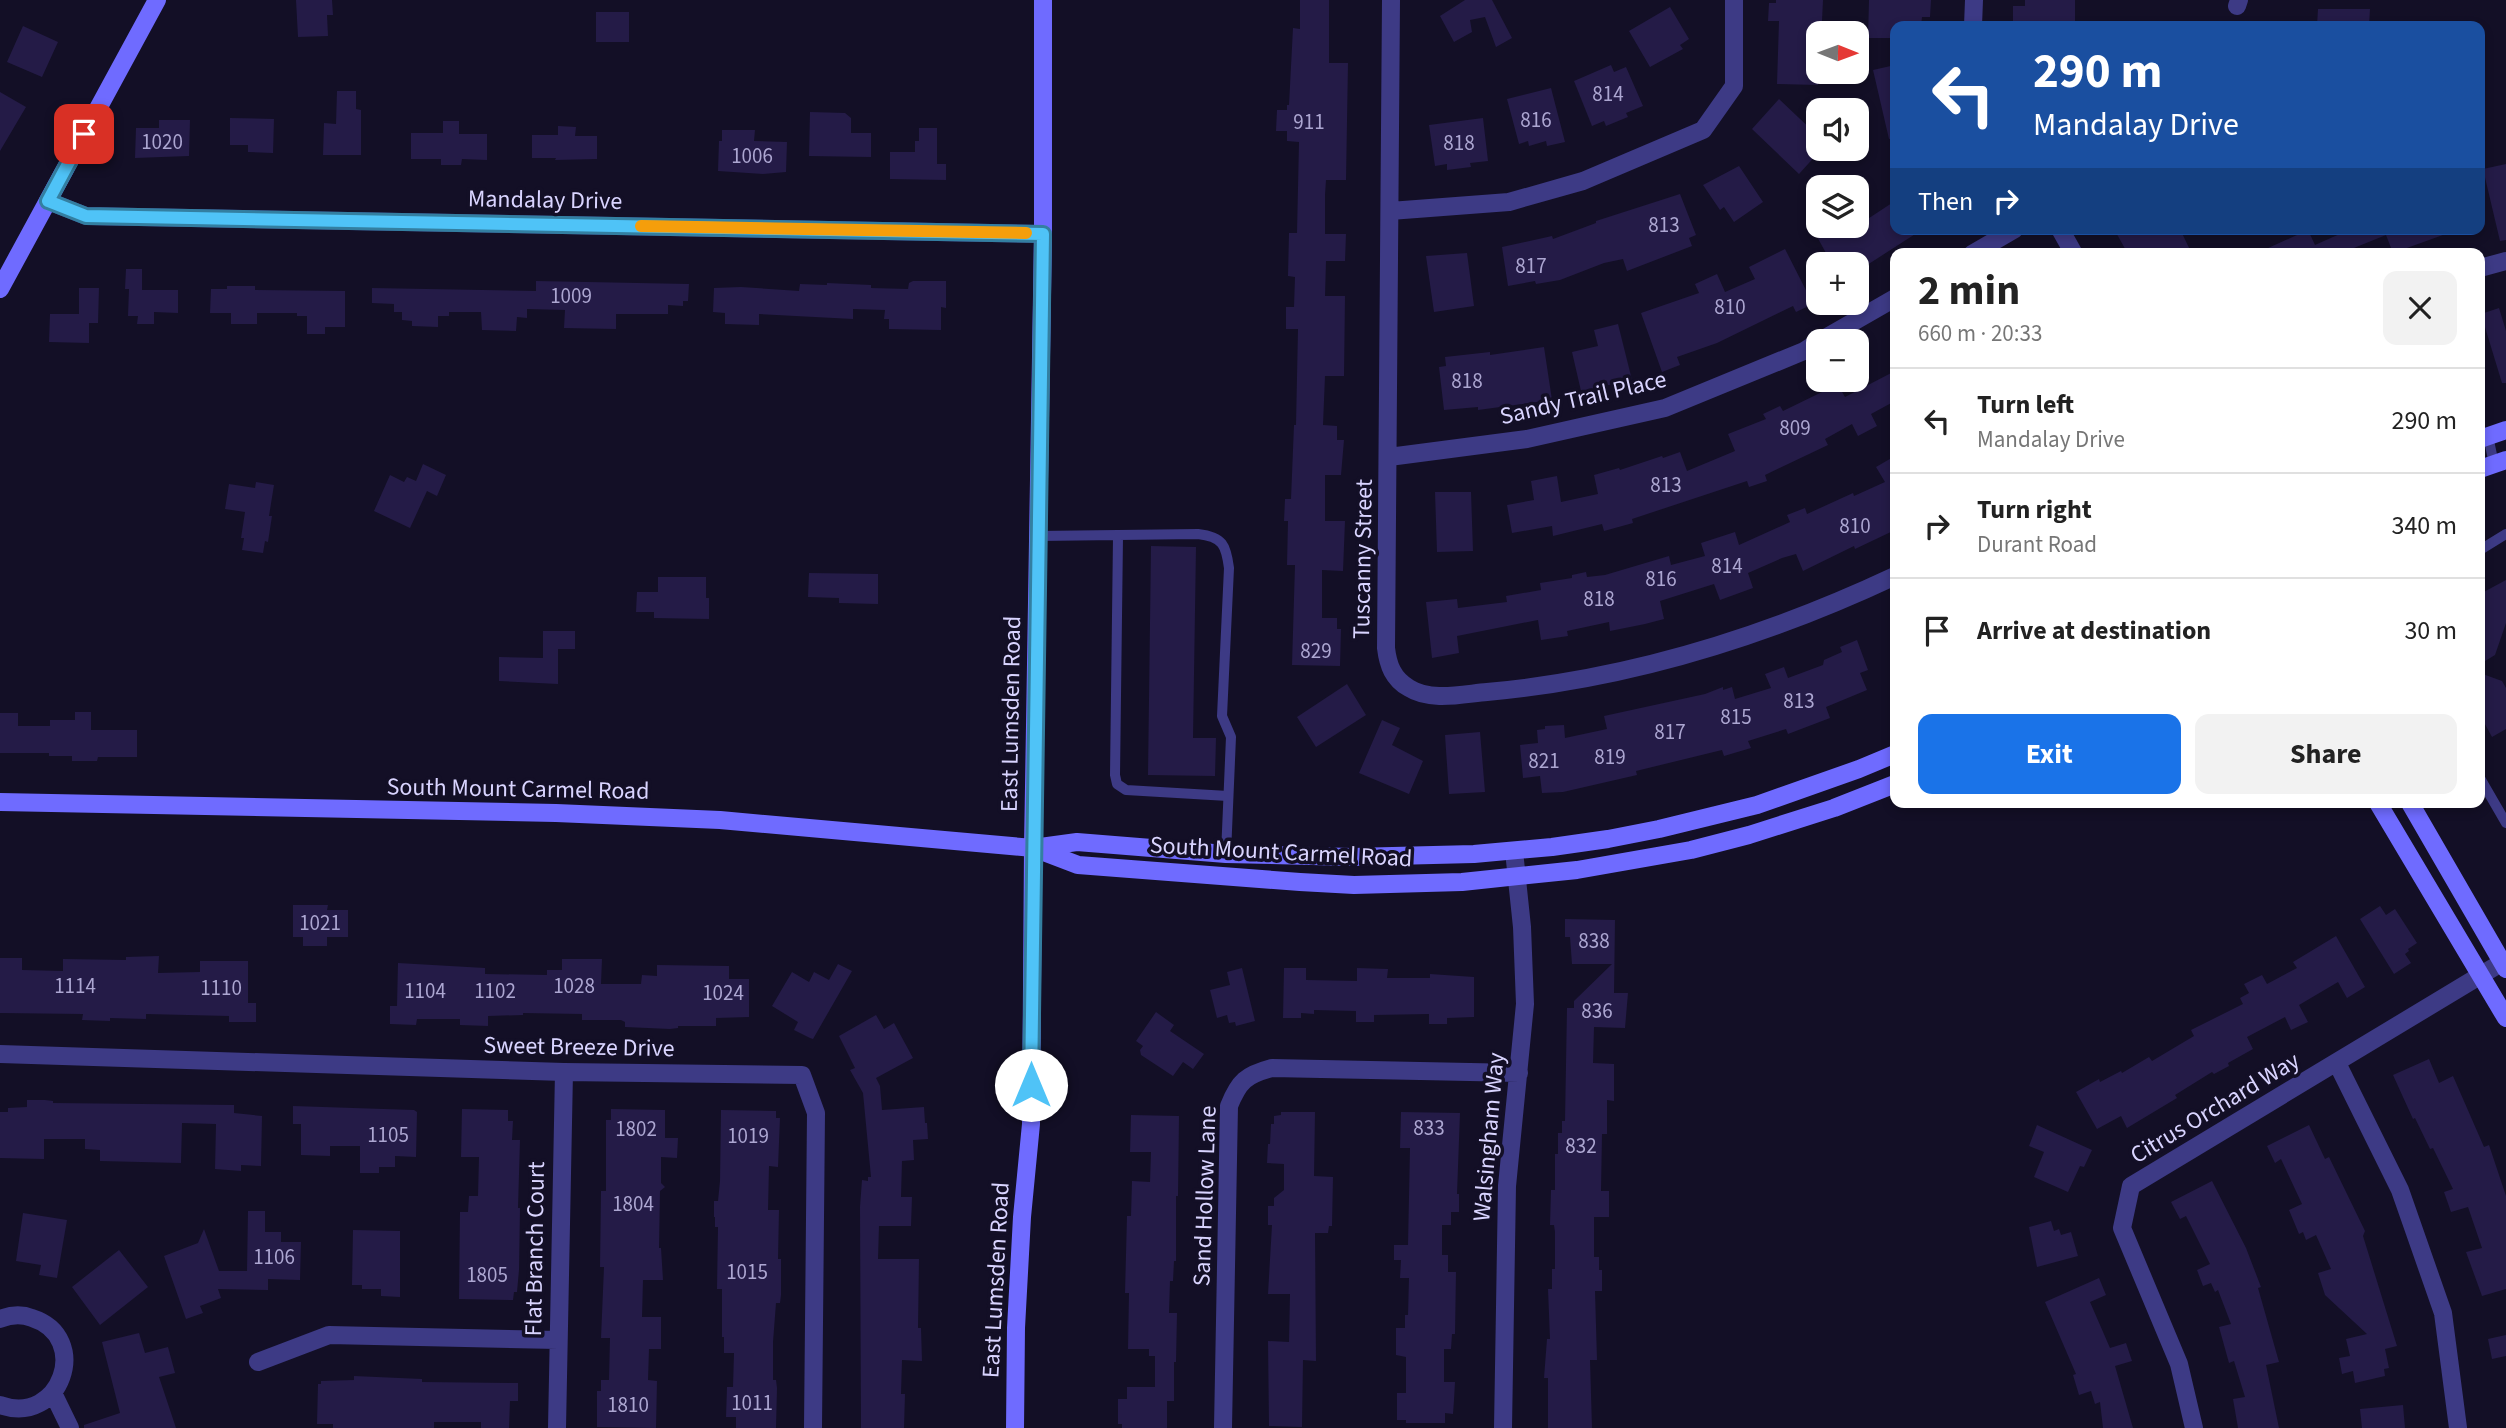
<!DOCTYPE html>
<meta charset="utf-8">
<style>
:root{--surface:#fff;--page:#f2f2f2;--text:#222;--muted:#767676;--line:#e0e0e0;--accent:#1a73e8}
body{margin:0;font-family:"Source Sans 3",sans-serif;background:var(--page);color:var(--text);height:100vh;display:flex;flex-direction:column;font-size:26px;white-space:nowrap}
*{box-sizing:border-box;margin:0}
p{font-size:23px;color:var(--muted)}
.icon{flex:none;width:38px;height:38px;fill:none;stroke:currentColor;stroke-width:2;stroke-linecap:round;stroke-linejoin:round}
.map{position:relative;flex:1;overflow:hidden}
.side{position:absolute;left:1890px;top:248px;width:595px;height:560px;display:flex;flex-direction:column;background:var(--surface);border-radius:14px;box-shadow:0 4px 10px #0003}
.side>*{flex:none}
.banner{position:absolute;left:1890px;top:21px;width:595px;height:214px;border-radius:14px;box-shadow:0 4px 10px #0003;background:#1a4fa0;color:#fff;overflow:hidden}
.needle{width:46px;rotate:91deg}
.buttons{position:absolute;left:1806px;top:21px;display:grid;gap:14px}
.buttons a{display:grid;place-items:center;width:63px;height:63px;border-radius:14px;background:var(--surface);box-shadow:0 4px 10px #0003;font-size:35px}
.pin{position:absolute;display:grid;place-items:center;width:60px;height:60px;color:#fff;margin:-30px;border-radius:14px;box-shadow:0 4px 10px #0006}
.me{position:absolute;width:77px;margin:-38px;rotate:0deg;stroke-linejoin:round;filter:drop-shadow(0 0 5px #0008)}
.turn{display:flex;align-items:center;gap:24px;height:147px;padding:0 28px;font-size:32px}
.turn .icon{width:91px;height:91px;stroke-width:2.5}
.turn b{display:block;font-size:49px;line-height:60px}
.then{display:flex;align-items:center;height:66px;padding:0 28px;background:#0003;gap:14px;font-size:26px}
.round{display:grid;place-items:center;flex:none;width:74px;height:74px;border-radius:14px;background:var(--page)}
.headline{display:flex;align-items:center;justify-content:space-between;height:119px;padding:0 28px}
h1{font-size:42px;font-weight:700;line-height:52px}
.button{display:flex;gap:14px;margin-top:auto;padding:14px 28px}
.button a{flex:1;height:80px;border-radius:14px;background:var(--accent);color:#fff;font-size:28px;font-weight:700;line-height:80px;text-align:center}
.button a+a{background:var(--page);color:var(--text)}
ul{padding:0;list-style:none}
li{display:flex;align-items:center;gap:21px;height:105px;padding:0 28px;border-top:2px solid var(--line)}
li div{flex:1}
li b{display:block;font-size:26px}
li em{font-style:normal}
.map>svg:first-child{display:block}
.building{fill:#241b47}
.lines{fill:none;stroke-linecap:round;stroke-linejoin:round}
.lane{stroke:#3d3a85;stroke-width:10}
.street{stroke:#3d3a85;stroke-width:18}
.secondary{stroke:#6f6bff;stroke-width:18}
.route-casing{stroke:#337fa1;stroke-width:18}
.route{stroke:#4fc3f7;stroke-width:12}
.slow{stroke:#f59e0b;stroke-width:12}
.labels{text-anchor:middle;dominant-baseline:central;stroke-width:7;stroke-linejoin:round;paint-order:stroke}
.number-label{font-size:21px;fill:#aca6d1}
.street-label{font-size:24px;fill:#d9d4ff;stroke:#130f26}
</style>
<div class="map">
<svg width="2506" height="1428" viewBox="0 0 2506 1428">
<rect width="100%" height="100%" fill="#130f26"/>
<path class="building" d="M296,0H332L333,15H327L328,36L298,37Z
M1300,0H1329V63H1348L1346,180H1326L1325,195V234H1346L1345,261H1326L1325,296H1345L1344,376H1325L1323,425L1337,426V440H1344L1341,475H1325V521H1345L1343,571L1322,570V618H1337V629H1341L1340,666L1292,665L1295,565H1287L1288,521H1284L1285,499H1291L1294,425H1296L1298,329H1286V307H1294L1295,277L1288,276L1289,233H1297L1299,142L1287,141V131H1276L1277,110H1287V105H1289L1293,28L1300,29Z
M1465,0H1492L1512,38L1496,47L1485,17L1470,20L1472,32L1454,42L1440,16Z
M1776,0H1823L1822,21H1818V85L1777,84L1779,21H1768L1769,3H1776Z
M1869,0H1931L1930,17H1922L1921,26H1895V38H1868Z
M2025,0H2075V26L2013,25V6H2025Z
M1670,7L1689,39L1680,45L1683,49L1650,67L1629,31Z
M2318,9H2370L2369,26H2317Z
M596,12H629V42H596Z
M23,26L58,42L42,77L7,62Z
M1611,65L1614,72L1626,67L1643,106L1626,113L1628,117L1606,126L1604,121L1592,126L1574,81Z
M1895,65V138L1889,139L1873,70Z
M1551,88L1565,142L1547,146L1546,141L1529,146L1528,141L1519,144L1507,99Z
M337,91H356V109L361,110V155H323L324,123L336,124Z
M0,92L26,107L0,151Z
M1779,99L1818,136V153L1799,174L1752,129Z
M810,112L845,113L851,118V133H871V157L809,156Z
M230,118L274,119L273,153L248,152V145H230Z
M1483,118L1488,161L1470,163L1471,167L1447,170V164L1435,166L1429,125Z
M159,120H190L189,156L135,158L136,128H159Z
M443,121H459V134H487V160L462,159L461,165H441V159H411V133H443Z
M558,126L576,127L575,136H597V159L555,160L556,158H532V135H558Z
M919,128H937V164H946V180L890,179V152H915V141H919Z
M722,130H755L754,141L787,142L786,172L763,174L718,171L719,141H722Z
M2506,164V240L2500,241L2483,169Z
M1739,166L1763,202L1734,222L1724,207L1720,210L1703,185Z
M1680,194L1696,235L1689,238L1692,246L1627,271L1623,259L1604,263L1560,280L1536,284L1535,281L1508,286L1502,247L1552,236L1553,239L1596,223V221Z
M1895,201V229H1923L1864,267L1862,264H1832L1815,233L1828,226H1857Z
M2114,229H2180L2192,254H2128Z
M2351,229H2454V231L2393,253L2386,235L2339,254H2255L2308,230L2315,245Z
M1785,249L1813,304L1796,312L1793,306L1717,343L1677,357L1680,365L1662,372L1641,313L1699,293L1695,284L1717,274L1725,292L1755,279L1749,267Z
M1467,253L1474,306L1434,312L1426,256Z
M126,269H142V290H178V313L154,312V324H137L138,316H128L129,289H125Z
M536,281L689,284L688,301H683V306L668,305V314H616V329L564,328L565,310L527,309V318L517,317L516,331L482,330L481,312H449V316H438V327L412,326V321L402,320V312H394V304L372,303V288L536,291Z
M913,281H946V308L941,307V330L889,329V319H884L885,310L853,309V319L759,314V325L725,324V313L713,312L714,288L741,287L799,291L800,284L827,285V283L871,285V288L908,289L909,283Z
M227,286H255V290L345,291V327H325V334H307V316H297V313H257V324H231V313H210L211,289H227Z
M79,288H99L98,323H89V343L49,342L50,314H79Z
M2499,308L2506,331V383H2502L2481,314Z
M1618,324L1632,380L1581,391L1572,352L1598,346L1594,330Z
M1544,347L1552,400L1478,410V407L1444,410L1439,367L1446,366L1445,357L1490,352V355Z
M1895,371V401L1871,414L1877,426L1858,436L1852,424L1825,439L1828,445L1765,475L1767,481L1749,487L1747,481L1632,519L1633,523L1604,531L1602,524L1553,536L1552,526L1512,533L1507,505L1534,500L1531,481L1557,476L1561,502L1598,494L1594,475L1619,468L1620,470L1662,456L1663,458L1680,452L1687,471L1735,451L1728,434L1766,419L1763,414L1780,406L1783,411L1822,392L1820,388L1835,380L1845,397Z
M1895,456V530L1855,549L1854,546L1803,571L1796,554L1782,558L1748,573L1753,588L1720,600L1714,584L1660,601L1664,619L1645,624L1610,631L1609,622L1567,631L1568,636L1541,640L1538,620L1457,636L1459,653L1432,658L1426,602L1457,599L1458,608L1507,602L1506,596L1541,590L1540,583L1572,578V575L1586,572L1587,577L1605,575L1669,556L1671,565L1705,556L1701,543L1735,532L1739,545L1790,522L1787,515L1805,508L1807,514L1853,493L1854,496L1885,482L1876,467Z
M423,464L446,475L437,496L427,491L410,528L374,511L390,475L404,482L407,477L416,481Z
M256,482L274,485L269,516H272L268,542L265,541L263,553L242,550L244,538H241L245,512L225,509L229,484L255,488Z
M1435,492H1471L1473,551L1437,552Z
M1151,546L1196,547L1193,738H1216L1215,776L1148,775Z
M809,573L878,574V604L839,603V598L808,597Z
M658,577H706V598H709V619L654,618V612H636L637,592H658Z
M2506,580V623L2495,655L2480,664V594Z
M543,631H575V649H558V684L499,681V657L543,658Z
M1857,640L1868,670L1860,673L1867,690L1826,707L1830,718L1788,734L1786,729L1748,741L1751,748L1724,756L1722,750L1636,771L1637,775L1563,792L1542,793L1540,776L1523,778L1520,745L1538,743L1537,730L1545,729V726L1564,725L1565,738L1607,729L1604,716L1705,694L1723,687V690L1732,687L1735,699L1771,688L1765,674L1784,667L1788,678L1823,665L1824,660L1842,652L1840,647Z
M2480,673L2502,681L2506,688V729L2492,737L2480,715Z
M1347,684L1366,715L1316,747L1297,717Z
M75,712H91V730H137V757H98L97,761H72V756H49V753H0V713H18V726H50V720H75Z
M1382,720L1400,728L1392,745L1423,761L1409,794L1359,773Z
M1480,732L1485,792L1449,794L1445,735Z
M293,905H328L327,910H348V937H327V946H303V937H293Z
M2380,906L2386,915L2395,909L2417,943L2408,949L2409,951L2405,954L2411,963L2394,974L2360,919Z
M1565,919L1615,920L1614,993H1628L1625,1028L1594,1027L1593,1063L1614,1064V1101L1607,1100V1134H1602L1601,1191H1609V1217H1594V1257H1599V1270H1602V1291H1595L1597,1360H1590L1592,1428H1548V1378H1544L1547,1339H1550L1548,1289H1552V1269H1555V1232L1554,1225H1550L1551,1190H1555V1154H1558V1133H1562V1121H1565L1567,1008H1574V1001L1612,964H1572L1570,937H1565Z
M2336,936L2365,987L2347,998L2338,982L2299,1005L2308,1022L2291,1030L2285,1017L2247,1037L2253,1049L2228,1063L2229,1066L2214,1074L2212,1072L2175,1095L2177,1098L2127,1128L2121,1116L2097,1129L2076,1092L2099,1079L2100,1082L2121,1071L2122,1073L2149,1057L2152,1061L2194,1036L2191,1030L2243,1004L2240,998L2249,993L2244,984L2262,975L2267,984L2297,968L2293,962Z
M159,956L158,973L200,972V961H248V1003H256V1022H229V1016L146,1014V1019L110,1018V1021L82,1020L83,1014L0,1013V958H22V970L63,971V959L126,960V957Z
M562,959H602L601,984H641L642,975L657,976V965L729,966V979H749V1017L716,1018V1026H678V1028L670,1029L625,1027V1022L621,1020H582V1014L523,1013V1015L488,1016V1026L460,1025V1019H417L416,1025L390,1024V1006H397L398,963L485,968V974L547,975V970H562Z
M838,964L852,971L813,1039L810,1038L794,1030L798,1022L772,1006L792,972L809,982L814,972L829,980Z
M1242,968L1255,1021L1236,1026L1235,1022L1229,1023L1227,1015L1217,1018L1210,990L1230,985L1227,972Z
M1284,968H1306V980L1357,981V968L1388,969L1387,978H1430V974L1474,977V1017L1447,1018V1024H1429V1014L1374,1015V1022H1356V1011L1314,1010V1014L1301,1013V1018H1283Z
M1156,1012L1174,1025L1170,1031L1204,1054L1193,1069L1183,1062L1173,1076L1141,1055L1140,1050L1143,1046L1136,1041Z
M876,1015L884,1029L894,1023L913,1058L876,1078L880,1086L882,1110L924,1107L925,1123H927L928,1139L913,1140L914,1160L902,1161L901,1197H912L911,1226H879L878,1259H919L918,1328H921L922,1361L902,1360L901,1394H905L904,1428H861L860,1207L862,1180L868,1181V1177H871L863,1093L850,1070L855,1068L839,1036Z
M2429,1059L2439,1083L2453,1076L2484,1147L2489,1145L2506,1196V1289L2482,1296L2466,1252L2482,1248L2468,1207L2451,1212L2444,1192L2453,1189L2433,1148L2430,1149L2415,1118L2413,1119L2393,1075Z
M27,1100H45L53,1101V1103L234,1105V1113L262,1116L261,1166L241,1165V1171L215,1169L216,1124L182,1123L181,1163L100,1161V1150L85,1149V1139H44V1159L0,1158V1112H8V1108L27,1107Z
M293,1106L414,1110L417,1112L416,1157L395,1156V1167H379V1173H360V1146H330V1156L301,1155V1124H293Z
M462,1109L508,1110V1121H513L512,1140H520L518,1208H520L519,1270L517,1292H514L513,1300L459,1299L460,1212H468L469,1196H478L479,1157H461Z
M611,1109L665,1110V1138H678L677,1158L661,1157V1183L665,1187L660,1191L659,1248H661L663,1280H643L642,1317H661V1349H649L648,1380L657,1381L656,1428L597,1427V1391H601V1380H609L610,1338H601L604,1267H600L601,1191H606V1120H611Z
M721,1110L776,1111V1118H780L778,1167L769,1166L768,1210H779L778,1259H781V1295L780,1303H776L773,1342V1380H776L777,1388L776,1428H736V1417H726L727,1387H733L734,1353H724V1337H722V1289H717L718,1227H715V1217H714V1201H718L720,1181Z
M1281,1112H1315L1314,1176L1333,1177L1332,1226H1329L1328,1233H1315L1316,1361L1303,1360L1302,1427L1269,1426L1268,1341L1289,1342L1290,1294H1268L1272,1225H1268V1206H1274V1198L1284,1190V1164L1267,1163L1268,1144H1270L1271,1124H1274V1116L1281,1115Z
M1401,1112L1460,1113L1457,1194H1459V1212H1451V1225H1442V1255H1448V1272H1456L1455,1334H1452L1451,1349H1444V1382H1455L1454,1400L1453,1414L1445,1413V1423H1406V1420H1397V1393H1406V1357L1396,1355V1328H1405V1315H1408L1409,1278H1400L1401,1260H1394V1245H1408L1410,1148H1400Z
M1131,1115L1179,1116L1178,1196H1176V1261H1174L1173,1281H1170L1169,1313H1177L1176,1362H1174V1401H1167V1428H1122V1424H1118V1399H1127V1387H1155V1356H1149V1349H1128L1129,1293H1125L1127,1216H1131L1132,1181L1150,1182L1151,1152H1130Z
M2037,1125L2092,1150L2084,1167L2080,1166L2068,1192L2034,1177L2044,1152L2029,1146Z
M2309,1125L2325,1159L2329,1157L2365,1231L2363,1236L2397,1346L2385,1349L2389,1368L2384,1369L2385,1376L2355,1383L2353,1371L2342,1374L2339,1358L2350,1356L2346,1339L2367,1334L2325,1295L2318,1273L2331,1269L2316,1235L2306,1240L2303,1232L2299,1234L2289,1210L2302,1204L2281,1159L2275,1163L2267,1146Z
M2212,1181L2246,1248L2261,1287L2258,1288L2279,1362L2266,1365L2279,1428H2238L2233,1399L2245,1397L2234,1361L2229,1363L2219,1327L2231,1324L2218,1290L2215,1292L2211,1283L2203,1286L2197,1270L2210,1264L2186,1216L2180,1219L2171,1202Z
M248,1211H265V1232H281V1242H301L300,1280L268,1279V1290L218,1289L221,1298L200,1306L203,1313L186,1319L164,1256L198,1243L204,1229L219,1271H247Z
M23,1213L67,1220L57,1278L39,1275L41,1265L16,1261Z
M2051,1221L2054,1231L2059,1229L2061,1235L2071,1232L2078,1256L2037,1267L2029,1227Z
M353,1230L400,1231V1297L381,1296V1289H362V1285H352Z
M119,1250L148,1287L100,1325L72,1287Z
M2099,1278L2106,1295L2090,1302L2110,1348L2126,1343L2132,1361L2115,1366L2133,1428H2103L2100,1402L2095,1404L2091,1391L2079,1395L2073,1375L2076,1374L2045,1302Z
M139,1333L145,1353L168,1347L175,1373L159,1377L176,1428H84V1425L120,1413L102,1342Z
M2506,1335V1356L2492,1359L2488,1339Z
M354,1376L422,1379V1382L518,1383V1401H510L509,1428H481V1422H434V1428H333V1424H317L318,1384H321V1381L354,1380Z
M2403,1405L2405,1428H2362L2360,1409Z"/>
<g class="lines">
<path class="lane" d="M2488,436L2494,464
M1038,536L1198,534C1223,537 1226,545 1229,568L1222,716L1231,737L1226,854
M1118,537L1115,775L1117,784L1126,790L1228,796
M2480,550L2506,534
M2480,778L2506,823"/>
<path class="street" d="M1391,0L1386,648C1388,665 1393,679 1409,688C1431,702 1463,694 1487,692C1631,679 1765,637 1895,576
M2237,6L2239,0
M1973,26L1974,0
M48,201L86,216L1043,234
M1390,211L1509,202L1583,181L1703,130L1734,86V0
M2060,229L2074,254
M1972,254L2015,229
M2480,268L2506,261
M1820,341L1895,298
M1389,457L1527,439L1665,408L1804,351L1818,342
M0,1054L564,1072L802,1075L816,1113L813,1428
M2337,1063L2400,1190L2443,1313L2458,1428
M0,1319C10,1315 22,1314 32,1318C92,1337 61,1427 0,1405
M258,1362L329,1335L558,1340
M53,1393L70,1428
M557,1428L564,1072
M1223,1428L1229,1106C1239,1081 1246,1075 1272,1068L1519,1073
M1503,1428L1507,1186L1525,1004L1522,927L1514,851
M2194,1428L2179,1364L2122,1228L2131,1186L2506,960"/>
<path class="secondary" d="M0,289L157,0
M2480,439L2506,430
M2480,469L2506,460
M0,802L556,813L720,820L1033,848L1077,842L1226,854L1352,857L1474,854L1552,847L1608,839L1659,829L1757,805L1859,769L1895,754
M2378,803L2506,1018
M2410,803L2506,969
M1036,849L1078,865L1300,882L1354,885L1462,882L1577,870L1691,850L1749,835L1834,808L1895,784
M1015,1428L1016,1328L1022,1217L1031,1124L1033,848L1043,234V0"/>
</g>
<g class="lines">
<g class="route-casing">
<path id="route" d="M84,134L48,201L86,216L1043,234L1031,1085"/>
</g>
<use href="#route" class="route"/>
<path class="slow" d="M641,226L1026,233"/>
</g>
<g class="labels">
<g class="number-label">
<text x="1608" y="94">814</text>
<text x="1536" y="120">816</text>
<text x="1309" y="122">911</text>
<text x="162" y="142">1020</text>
<text x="1459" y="143">818</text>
<text x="752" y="156">1006</text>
<text x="1664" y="225">813</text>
<text x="1531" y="266">817</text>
<text x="571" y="296">1009</text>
<text x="1730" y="307">810</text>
<text x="1467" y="381">818</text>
<text x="1795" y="428">809</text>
<text x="1666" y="485">813</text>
<text x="1855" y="526">810</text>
<text x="1727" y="566">814</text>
<text x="1661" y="579">816</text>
<text x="1599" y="599">818</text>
<text x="1316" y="651">829</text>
<text x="1799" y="701">813</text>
<text x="1736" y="717">815</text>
<text x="1670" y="732">817</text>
<text x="1610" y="757">819</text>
<text x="1544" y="761">821</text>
<text x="320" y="923">1021</text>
<text x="1594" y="941">838</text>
<text x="75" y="986">1114</text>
<text x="574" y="986">1028</text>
<text x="221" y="988">1110</text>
<text x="425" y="991">1104</text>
<text x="495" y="991">1102</text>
<text x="723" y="993">1024</text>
<text x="1597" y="1011">836</text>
<text x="1429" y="1128">833</text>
<text x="636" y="1129">1802</text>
<text x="388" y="1135">1105</text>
<text x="748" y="1136">1019</text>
<text x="1581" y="1146">832</text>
<text x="633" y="1204">1804</text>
<text x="274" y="1257">1106</text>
<text x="747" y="1272">1015</text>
<text x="487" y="1275">1805</text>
<text x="752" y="1403">1011</text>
<text x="628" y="1405">1810</text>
</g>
<g class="street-label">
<text transform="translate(545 200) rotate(1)">Mandalay Drive</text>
<text transform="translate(1583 398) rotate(-13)">Sandy Trail Place</text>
<text transform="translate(1363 559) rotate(-89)">Tuscanny Street</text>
<text transform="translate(1011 714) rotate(-89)">East Lumsden Road</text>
<text transform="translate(518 789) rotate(1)">South Mount Carmel Road</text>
<text transform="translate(1281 852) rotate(3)">South Mount Carmel Road</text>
<text transform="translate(579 1047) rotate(1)">Sweet Breeze Drive</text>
<text transform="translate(2215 1108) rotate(-31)">Citrus Orchard Way</text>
<text transform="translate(1489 1137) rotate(-85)">Walsingham Way</text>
<text transform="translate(1205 1196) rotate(-88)">Sand Hollow Lane</text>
<text transform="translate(535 1249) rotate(-89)">Flat Branch Court</text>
<text transform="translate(996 1280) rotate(-87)">East Lumsden Road</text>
</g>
</g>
</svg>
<div class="buttons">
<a><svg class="needle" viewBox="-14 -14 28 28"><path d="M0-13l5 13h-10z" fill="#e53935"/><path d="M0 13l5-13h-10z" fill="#767676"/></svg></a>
<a><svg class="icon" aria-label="sound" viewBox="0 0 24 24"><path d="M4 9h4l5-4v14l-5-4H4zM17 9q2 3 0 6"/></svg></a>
<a><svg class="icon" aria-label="layers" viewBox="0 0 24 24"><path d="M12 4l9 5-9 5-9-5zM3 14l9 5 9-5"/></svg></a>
<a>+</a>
<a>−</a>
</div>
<div class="pin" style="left:84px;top:134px;background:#d93025"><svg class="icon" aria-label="arrive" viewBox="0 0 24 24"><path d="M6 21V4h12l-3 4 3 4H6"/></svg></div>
<svg class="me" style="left:1031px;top:1085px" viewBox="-20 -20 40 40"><circle r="19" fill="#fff"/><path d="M0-13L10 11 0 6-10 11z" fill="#4fc3f7"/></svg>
<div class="banner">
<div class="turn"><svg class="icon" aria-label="left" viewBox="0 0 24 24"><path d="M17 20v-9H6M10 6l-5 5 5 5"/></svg><div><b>290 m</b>Mandalay Drive</div></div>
<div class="then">Then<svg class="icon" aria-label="right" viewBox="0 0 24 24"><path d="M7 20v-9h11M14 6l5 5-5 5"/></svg></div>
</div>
<section class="side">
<div class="headline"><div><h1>2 min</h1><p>660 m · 20:33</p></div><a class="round"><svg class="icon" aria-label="close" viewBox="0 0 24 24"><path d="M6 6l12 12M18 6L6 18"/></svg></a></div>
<ul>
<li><svg class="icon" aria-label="left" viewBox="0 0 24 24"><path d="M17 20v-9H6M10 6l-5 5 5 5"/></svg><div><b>Turn left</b><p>Mandalay Drive</p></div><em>290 m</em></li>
<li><svg class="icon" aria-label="right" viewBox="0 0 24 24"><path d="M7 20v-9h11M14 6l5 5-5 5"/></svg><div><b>Turn right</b><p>Durant Road</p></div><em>340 m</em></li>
<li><svg class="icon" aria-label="arrive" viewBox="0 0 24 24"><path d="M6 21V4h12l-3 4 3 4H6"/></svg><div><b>Arrive at destination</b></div><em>30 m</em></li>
</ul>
<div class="button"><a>Exit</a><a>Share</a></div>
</section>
</div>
